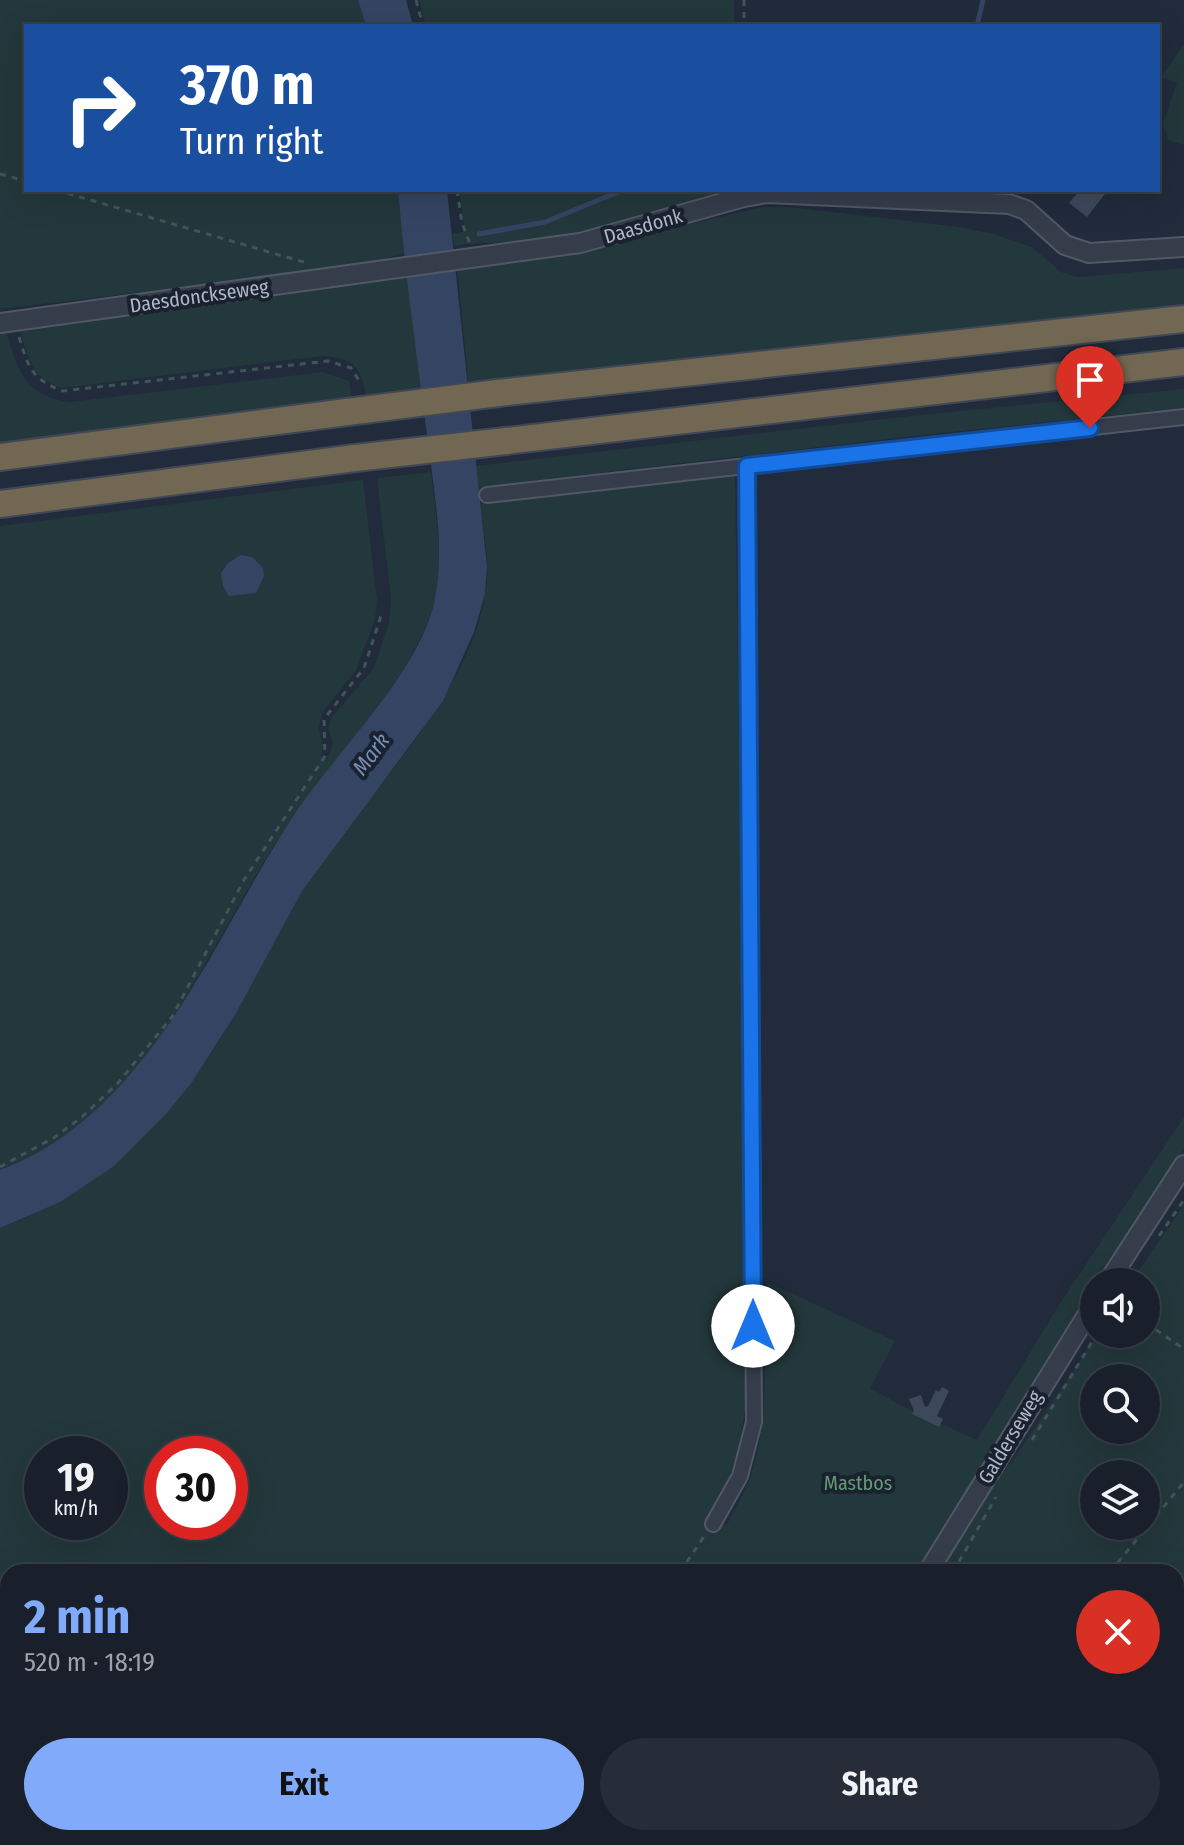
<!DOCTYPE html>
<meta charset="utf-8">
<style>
:root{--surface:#19202c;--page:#262d38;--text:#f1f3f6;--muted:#9fa3a9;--line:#373e48;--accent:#81aafb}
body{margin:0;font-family:"Fira Sans Condensed",sans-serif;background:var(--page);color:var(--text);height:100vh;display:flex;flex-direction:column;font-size:30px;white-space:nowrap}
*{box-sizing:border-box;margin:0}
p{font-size:26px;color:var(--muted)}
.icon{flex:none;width:44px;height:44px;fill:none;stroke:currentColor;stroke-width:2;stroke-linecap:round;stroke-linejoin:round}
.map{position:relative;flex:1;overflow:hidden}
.panel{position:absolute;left:0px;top:1564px;width:1184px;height:282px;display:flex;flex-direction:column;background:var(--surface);border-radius:24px 24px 0 0;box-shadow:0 8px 32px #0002,0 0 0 2px var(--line)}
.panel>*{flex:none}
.guide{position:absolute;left:24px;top:24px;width:1136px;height:168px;border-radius:0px;box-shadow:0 8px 32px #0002,0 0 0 2px var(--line);background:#1a4fa0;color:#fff;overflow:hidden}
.buttons{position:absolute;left:1080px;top:1268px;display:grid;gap:16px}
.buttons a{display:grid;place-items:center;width:80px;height:80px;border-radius:50%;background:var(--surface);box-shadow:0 8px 32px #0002,0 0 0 2px var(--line);font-size:40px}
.speed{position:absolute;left:24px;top:1436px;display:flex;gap:16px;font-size:40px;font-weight:700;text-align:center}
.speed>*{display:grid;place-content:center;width:104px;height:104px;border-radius:50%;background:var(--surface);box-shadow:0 8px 32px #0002,0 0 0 2px var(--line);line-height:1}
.speed small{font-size:20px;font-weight:400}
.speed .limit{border:12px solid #d22;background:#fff;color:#111}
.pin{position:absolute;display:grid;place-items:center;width:68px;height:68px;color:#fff;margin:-82px -34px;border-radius:50% 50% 50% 0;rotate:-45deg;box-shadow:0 0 8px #0007}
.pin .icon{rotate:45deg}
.me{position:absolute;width:88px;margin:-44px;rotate:0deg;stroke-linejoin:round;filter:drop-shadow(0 0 6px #0008)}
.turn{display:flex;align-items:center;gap:28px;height:168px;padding:0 24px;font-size:36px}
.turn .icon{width:104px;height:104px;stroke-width:2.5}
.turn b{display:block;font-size:56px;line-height:68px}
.round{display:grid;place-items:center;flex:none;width:84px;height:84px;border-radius:42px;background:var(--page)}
.overview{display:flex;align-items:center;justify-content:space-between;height:136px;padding:0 24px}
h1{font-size:48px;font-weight:700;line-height:60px;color:var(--accent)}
.action{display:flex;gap:16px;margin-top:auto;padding:16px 24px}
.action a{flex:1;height:92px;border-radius:48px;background:var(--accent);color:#111;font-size:32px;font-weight:700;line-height:92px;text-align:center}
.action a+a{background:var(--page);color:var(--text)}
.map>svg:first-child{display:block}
.green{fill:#23383c;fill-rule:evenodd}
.water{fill:#344563}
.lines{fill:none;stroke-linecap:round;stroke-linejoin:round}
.stream{stroke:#344563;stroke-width:5}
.building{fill:#3d495b}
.service-casing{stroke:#505866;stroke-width:11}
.minor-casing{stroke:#505866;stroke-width:18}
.tertiary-casing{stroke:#505866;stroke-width:22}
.motorway-casing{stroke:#404856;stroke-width:30}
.path{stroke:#415559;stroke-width:3;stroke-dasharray:6 6;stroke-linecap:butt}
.service{stroke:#353d4b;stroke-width:7}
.minor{stroke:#353d4b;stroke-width:14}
.tertiary{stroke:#353d4b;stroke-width:18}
.motorway{stroke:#726752;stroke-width:26}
.motorway-bridge-casing{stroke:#404856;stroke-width:30;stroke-linecap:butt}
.motorway-bridge{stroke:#726752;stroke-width:26}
.route-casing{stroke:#114b97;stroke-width:20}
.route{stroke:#1a73e8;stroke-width:14}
.labels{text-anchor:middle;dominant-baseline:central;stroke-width:8;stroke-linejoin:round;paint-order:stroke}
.street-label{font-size:20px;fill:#b0b8c7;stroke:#1a2230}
.park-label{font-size:20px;fill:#669975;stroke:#1a2230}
.water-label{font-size:22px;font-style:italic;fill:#778db1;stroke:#1a2230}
</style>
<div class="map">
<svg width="1184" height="1845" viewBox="0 0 1184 1845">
<rect width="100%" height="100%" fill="#212b3b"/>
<path class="green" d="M0,0H358L366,26H26V190H398L404,253L361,266L0,309Z
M419,0H734V26H426Z
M1184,44V145L1168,140L1163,123L1177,83L1161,77Z
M459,190H721C672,219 598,235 541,241C512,244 483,241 454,246L452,234L465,231Z
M762,207H789L960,227L993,234L1032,247L1061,272L1077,277L1184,268V310L469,388L457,267L609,243Z
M407,275L422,394L367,401C362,370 356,357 322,356L62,388C34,381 28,357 20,332Z
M7,333C17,371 26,397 70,402L323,372L349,381L353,402L0,447V334Z
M1184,389V408L912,436L478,487L476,466L910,416Z
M431,472C436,511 445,572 432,610C406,685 344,746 298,810C206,938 161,1107 0,1170V526L363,480L377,600L375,620L356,670L323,712L318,728L323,745L321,757L327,759L333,744L328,728L332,717L374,668L389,623L391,600L377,478Z
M735,474L748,1368C745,1424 740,1464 712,1514L726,1526C735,1508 748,1488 753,1469C769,1412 765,1351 763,1293L767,1294V1282L895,1341L870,1388L908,1409L977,1440L1059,1305L1184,1117V1149L1094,1282L989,1454L1010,1465L1098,1334H1146V1282H1131L1184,1205V1845H0V1228C109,1187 179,1112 236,1013C258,972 278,930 302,891C362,795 474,698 487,582C489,557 483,529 480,504ZM1094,1378H1146V1430H1094ZM42,1454H110V1522H42ZM162,1454H230V1522H162ZM1094,1474H1146V1526H1094ZM8,1572H1176V1838H8Z"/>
<path class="water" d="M358,0H406L413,26H366Z
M398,190H447L487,567L485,594L474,632L443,701L302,891L235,1015L192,1082L166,1114L114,1166L60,1202L0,1228V1170C50,1151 91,1119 126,1079C196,1000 237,902 294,815C335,753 422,670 435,598C445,548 434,492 428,442C417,358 405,274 398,190Z
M241,555L252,557L263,568L264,576L256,593L229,596L223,586L221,573L228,563Z"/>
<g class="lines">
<path class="stream" d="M977,26L983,0
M479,234L545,222L623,190"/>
</g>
<path class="building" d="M1080,190H1100L1105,194L1087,217L1069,203Z
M942,1387L949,1391L937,1416L943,1419L939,1427L912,1414L914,1411L909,1399L921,1395L925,1407L928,1406L936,1390L939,1392Z"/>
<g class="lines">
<g class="service-casing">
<path id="service" d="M1176,1746L1184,1752"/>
</g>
<g class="minor-casing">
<path id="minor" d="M487,495L1184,417
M713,1524L740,1476L754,1422L747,466"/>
</g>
<g class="tertiary-casing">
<path id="tertiary" d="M0,323L580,243L744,197L767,193L1009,204L1026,210L1065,245L1089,253L1184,247
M1108,1282L1184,1165
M928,1572L1094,1304
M771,1845L776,1838"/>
</g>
<g class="motorway-casing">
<path id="motorway" d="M498,393L1184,319
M506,441L1184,362
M0,457L347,412
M0,504L355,458"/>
</g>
<path class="path" d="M416,0L423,26
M744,0V26
M0,174L26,181
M56,190L307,263
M457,190L462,223L470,244
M19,337C28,367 32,379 62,391L328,361L351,368L360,382
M0,1167L55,1137L83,1116L118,1083L172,1017L244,880L325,756L324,719L364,668L381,616
M1159,1236L1184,1200
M1146,1323L1184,1349
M1032,1440L1095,1337
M680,1572L705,1535
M953,1572L996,1497
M1110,1572L1184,1482
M497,1845L502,1838
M793,1845L797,1838
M923,1845L929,1838"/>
<use href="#service" class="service"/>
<use href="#minor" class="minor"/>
<use href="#tertiary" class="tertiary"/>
<use href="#motorway" class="motorway"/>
<g class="motorway-bridge-casing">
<path id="motorway-bridge" d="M347,412L498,393
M355,458L506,441"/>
</g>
<use href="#motorway-bridge" class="motorway-bridge"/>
</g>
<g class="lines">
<g class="route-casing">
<path id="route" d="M753,1326L747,466L1090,428"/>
</g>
<use href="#route" class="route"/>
</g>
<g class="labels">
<g class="street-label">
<text transform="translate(643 226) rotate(-16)">Daasdonk</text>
<text transform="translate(199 296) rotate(-8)">Daesdonckseweg</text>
<text transform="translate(1010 1437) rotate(-59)">Galderseweg</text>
</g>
<g class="park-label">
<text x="858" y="1483">Mastbos</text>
</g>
<g class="water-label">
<text transform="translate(371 754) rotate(-53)">Mark</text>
</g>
</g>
</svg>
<div class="buttons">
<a><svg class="icon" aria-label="sound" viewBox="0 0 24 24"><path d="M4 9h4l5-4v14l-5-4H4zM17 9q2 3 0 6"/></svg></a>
<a><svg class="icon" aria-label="search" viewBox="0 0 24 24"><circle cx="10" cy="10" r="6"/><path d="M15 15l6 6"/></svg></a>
<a><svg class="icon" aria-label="layers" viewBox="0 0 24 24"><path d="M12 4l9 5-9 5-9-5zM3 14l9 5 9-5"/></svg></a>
</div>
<div class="speed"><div>19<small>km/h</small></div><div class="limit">30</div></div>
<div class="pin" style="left:1090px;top:428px;background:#d93025"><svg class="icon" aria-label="arrive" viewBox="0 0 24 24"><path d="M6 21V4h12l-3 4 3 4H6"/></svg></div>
<svg class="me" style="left:753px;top:1326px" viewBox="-20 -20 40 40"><circle r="19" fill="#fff"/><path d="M0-13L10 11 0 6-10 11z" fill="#1a73e8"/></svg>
<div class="guide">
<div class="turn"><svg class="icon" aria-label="right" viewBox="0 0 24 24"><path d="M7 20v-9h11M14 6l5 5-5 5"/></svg><div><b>370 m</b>Turn right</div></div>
</div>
<section class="panel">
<div class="overview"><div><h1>2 min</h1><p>520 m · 18:19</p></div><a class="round" style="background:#d93025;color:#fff"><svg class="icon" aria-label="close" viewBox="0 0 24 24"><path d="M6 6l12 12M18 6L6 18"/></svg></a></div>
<div class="action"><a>Exit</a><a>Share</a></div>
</section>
</div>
